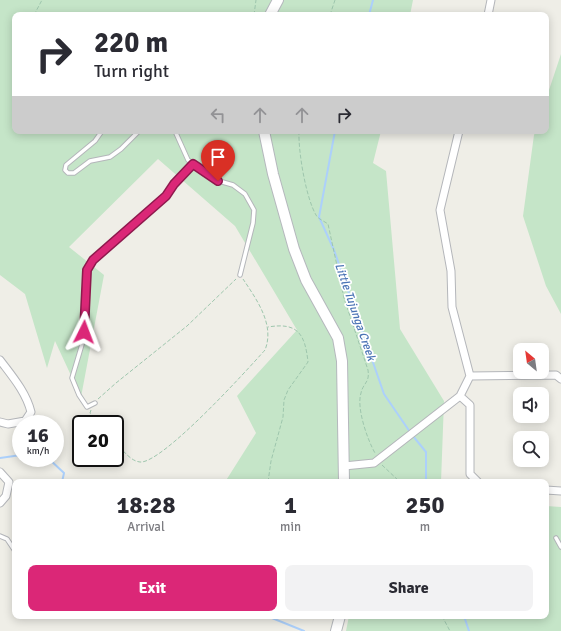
<!DOCTYPE html>
<style>
:root{--surface:#fff;--page:#f2f2f3;--text:#2b2b33;--muted:#7c7c81;--accent:#db2777}
body{margin:0;font-family:Signika,sans-serif;background:var(--page);color:var(--text);height:100vh;display:flex;flex-direction:column;font-size:15px;white-space:nowrap}
*{box-sizing:border-box;margin:0}
p{font-size:13px;color:var(--muted)}
.icon{flex:none;width:22px;height:22px;fill:none;stroke:currentColor;stroke-width:2;stroke-linecap:round;stroke-linejoin:round}
.map{position:relative;flex:1;overflow:hidden}
.drawer{position:absolute;left:12px;top:479px;width:537px;height:140px;display:flex;flex-direction:column;background:var(--surface);border-radius:8px;box-shadow:0 2px 10px #0003}
.drawer>*{flex:none}
.banner{position:absolute;left:12px;top:12px;width:537px;height:122px;border-radius:8px;box-shadow:0 2px 10px #0003;background:#fff;color:var(--text);overflow:hidden}
.needle{width:26px;rotate:331deg}
.controls{position:absolute;left:513px;top:343px;display:grid;gap:8px}
.controls a{display:grid;place-items:center;width:36px;height:36px;border-radius:8px;background:var(--surface);box-shadow:0 2px 10px #0003;font-size:20px}
.speed{position:absolute;left:12px;top:415px;display:flex;gap:8px;font-size:20px;font-weight:700;text-align:center}
.speed>*{display:grid;place-content:center;width:52px;height:52px;border-radius:50%;background:var(--surface);box-shadow:0 2px 10px #0003;line-height:1}
.speed small{font-size:10px;font-weight:400}
.speed .limit{border:2px solid #111;border-radius:6px;background:#fff;color:#111}
.pin{position:absolute;display:grid;place-items:center;width:34px;height:34px;color:#fff;margin:-41px -17px;border-radius:50% 50% 50% 0;rotate:-45deg;box-shadow:0 0 4px #0007}
.pin .icon{rotate:45deg}
.me{position:absolute;width:44px;margin:-22px;rotate:3deg;stroke-linejoin:round;filter:drop-shadow(0 0 3px #0008)}
.turn{display:flex;align-items:center;gap:14px;height:84px;padding:0 16px;font-size:18px}
.turn .icon{width:52px;height:52px;stroke-width:2.5}
.turn b{display:block;font-size:28px;line-height:34px}
.lanes{display:flex;align-items:center;height:38px;padding:0 16px;background:#0003;justify-content:center;gap:20px;direction:ltr}
.lanes .off{opacity:.35}
.eta{display:flex;justify-content:space-evenly;align-items:center;height:68px;text-align:center}
.eta b{font-size:24px;font-weight:800;line-height:28px}
.primary-button{display:flex;gap:8px;margin-top:auto;padding:8px 16px}
.primary-button a{flex:1;height:46px;border-radius:8px;background:var(--accent);color:#fff;font-size:16px;font-weight:800;line-height:46px;text-align:center}
.primary-button a+a{background:var(--page);color:var(--text)}
.map>svg:first-child{display:block}
.green{fill:#c5e5c8}
.lines{fill:none;stroke-linecap:round;stroke-linejoin:round}
.stream{stroke:#acd0fb;stroke-width:2}
.service-casing{stroke:#b4b6ba;stroke-width:5.5}
.minor-casing{stroke:#b4b6ba;stroke-width:9}
.secondary-casing{stroke:#b5b8bd;stroke-width:12}
.path{stroke:#9ec6ad;stroke-width:1;stroke-dasharray:4 2;stroke-linecap:butt}
.service{stroke:#fff;stroke-width:3.5}
.minor{stroke:#fff;stroke-width:7}
.secondary{stroke:#fff;stroke-width:10}
.route-casing{stroke:#8e194d;stroke-width:10}
.route{stroke:#db2777;stroke-width:7}
.labels{text-anchor:middle;dominant-baseline:central;stroke-width:3.5;stroke-linejoin:round;paint-order:stroke}
.water-label{font-size:12px;font-style:italic;fill:#4b74b5;stroke:#fff}
</style>
<div class="map">
<svg width="561" height="631" viewBox="0 0 561 631">
<rect width="100%" height="100%" fill="#efeee7"/>
<path class="green" d="M0,0H413L410,15H15V131H381L373,163L386,171L400,329L444,401L441,482H225L256,433L237,396L297,330L235,226L158,159L69,247L104,275L81,397L55,341L47,368L25,294L0,275Z
M561,54V314L546,286L523,216L534,135L536,131H546V99Z
M546,506L561,507V631H346L349,616H546Z"/>
<g class="lines">
<path class="stream" d="M369,15L373,0
M335,131L319,217L334,250L384,394L410,432
M413,436L426,452V482
M0,458L21,455
M48,458L64,473L62,482
M267,616L304,631
M464,616L469,631"/>
<g class="service-casing">
<path id="service" d="M102,131L95,141L66,165L65,170L68,173H74L90,161L110,157L121,149L139,131
M175,131L188,160L219,181L233,185L245,194L254,210L253,223L240,275
M95,403L87,407L79,395L72,378L83,341L87,269L93,260L166,196L174,184L193,164
M0,536L7,539L15,551
M556,538L561,547"/>
</g>
<g class="minor-casing">
<path id="minor" d="M488,15L491,0
M0,360C12,376 26,392 31,412L25,421L8,424L0,422
M470,376L556,375L561,379
M460,396L470,405V474L478,482
M344,466L374,463L460,396L470,376L452,307L451,271L440,210L459,131
M0,472L9,482L6,496L0,503
M546,490L561,491"/>
</g>
<g class="secondary-casing">
<path id="secondary" d="M270,15L278,0
M264,131L273,174L294,249L306,280L338,338L342,361L344,482
M336,631L340,616"/>
</g>
<path class="path" d="M34,15L42,0
M254,15L256,0
M330,15L335,0
M299,131C298,151 306,198 316,215C318,219 324,221 328,224L344,298L368,370C370,383 363,383 361,393C356,408 368,441 375,453
M98,399L116,383L187,326L236,279
M91,410L90,413L99,424
M115,442C122,449 130,461 140,462C162,464 248,369 265,350C275,325 257,300 243,279
M382,465L400,482
M268,482L271,461L283,417L284,400L288,390L308,362C305,334 298,322 268,327
M442,616L450,631"/>
<use href="#service" class="service"/>
<use href="#minor" class="minor"/>
<use href="#secondary" class="secondary"/>
</g>
<g class="lines">
<g class="route-casing">
<path id="route" d="M84,332L87,270L93,260L166,196L174,184L193,164L218,181"/>
</g>
<use href="#route" class="route"/>
</g>
<g class="labels">
<g class="water-label">
<text transform="translate(355 312) rotate(71)">Little Tujunga Creek</text>
</g>
</g>
</svg>
<div class="controls">
<a><svg class="needle" viewBox="-14 -14 28 28"><path d="M0-13l5 13h-10z" fill="#e53935"/><path d="M0 13l5-13h-10z" fill="#7c7c81"/></svg></a>
<a><svg class="icon" aria-label="sound" viewBox="0 0 24 24"><path d="M4 9h4l5-4v14l-5-4H4zM17 9q2 3 0 6"/></svg></a>
<a><svg class="icon" aria-label="search" viewBox="0 0 24 24"><circle cx="10" cy="10" r="6"/><path d="M15 15l6 6"/></svg></a>
</div>
<div class="speed"><div>16<small>km/h</small></div><div class="limit">20</div></div>
<div class="pin" style="left:218px;top:181px;background:#d93025"><svg class="icon" aria-label="arrive" viewBox="0 0 24 24"><path d="M6 21V4h12l-3 4 3 4H6"/></svg></div>
<svg class="me" style="left:84px;top:332px" viewBox="-20 -20 40 40"><path d="M0-17L14 15 0 8-14 15z" fill="#db2777" stroke="#fff" stroke-width="4"/></svg>
<div class="banner">
<div class="turn"><svg class="icon" aria-label="right" viewBox="0 0 24 24"><path d="M7 20v-9h11M14 6l5 5-5 5"/></svg><div><b>220 m</b>Turn right</div></div>
<div class="lanes"><svg class="icon off" aria-label="left" viewBox="0 0 24 24"><path d="M17 20v-9H6M10 6l-5 5 5 5"/></svg><svg class="icon off" aria-label="ahead" viewBox="0 0 24 24"><path d="M12 20V5M6 11l6-6 6 6"/></svg><svg class="icon off" aria-label="ahead" viewBox="0 0 24 24"><path d="M12 20V5M6 11l6-6 6 6"/></svg><svg class="icon" aria-label="right" viewBox="0 0 24 24"><path d="M7 20v-9h11M14 6l5 5-5 5"/></svg></div>
</div>
<section class="drawer">
<div class="eta">
<div><b>18:28</b><p>Arrival</p></div>
<div><b>1</b><p>min</p></div>
<div><b>250</b><p>m</p></div>
</div>
<div class="primary-button"><a>Exit</a><a>Share</a></div>
</section>
</div>
